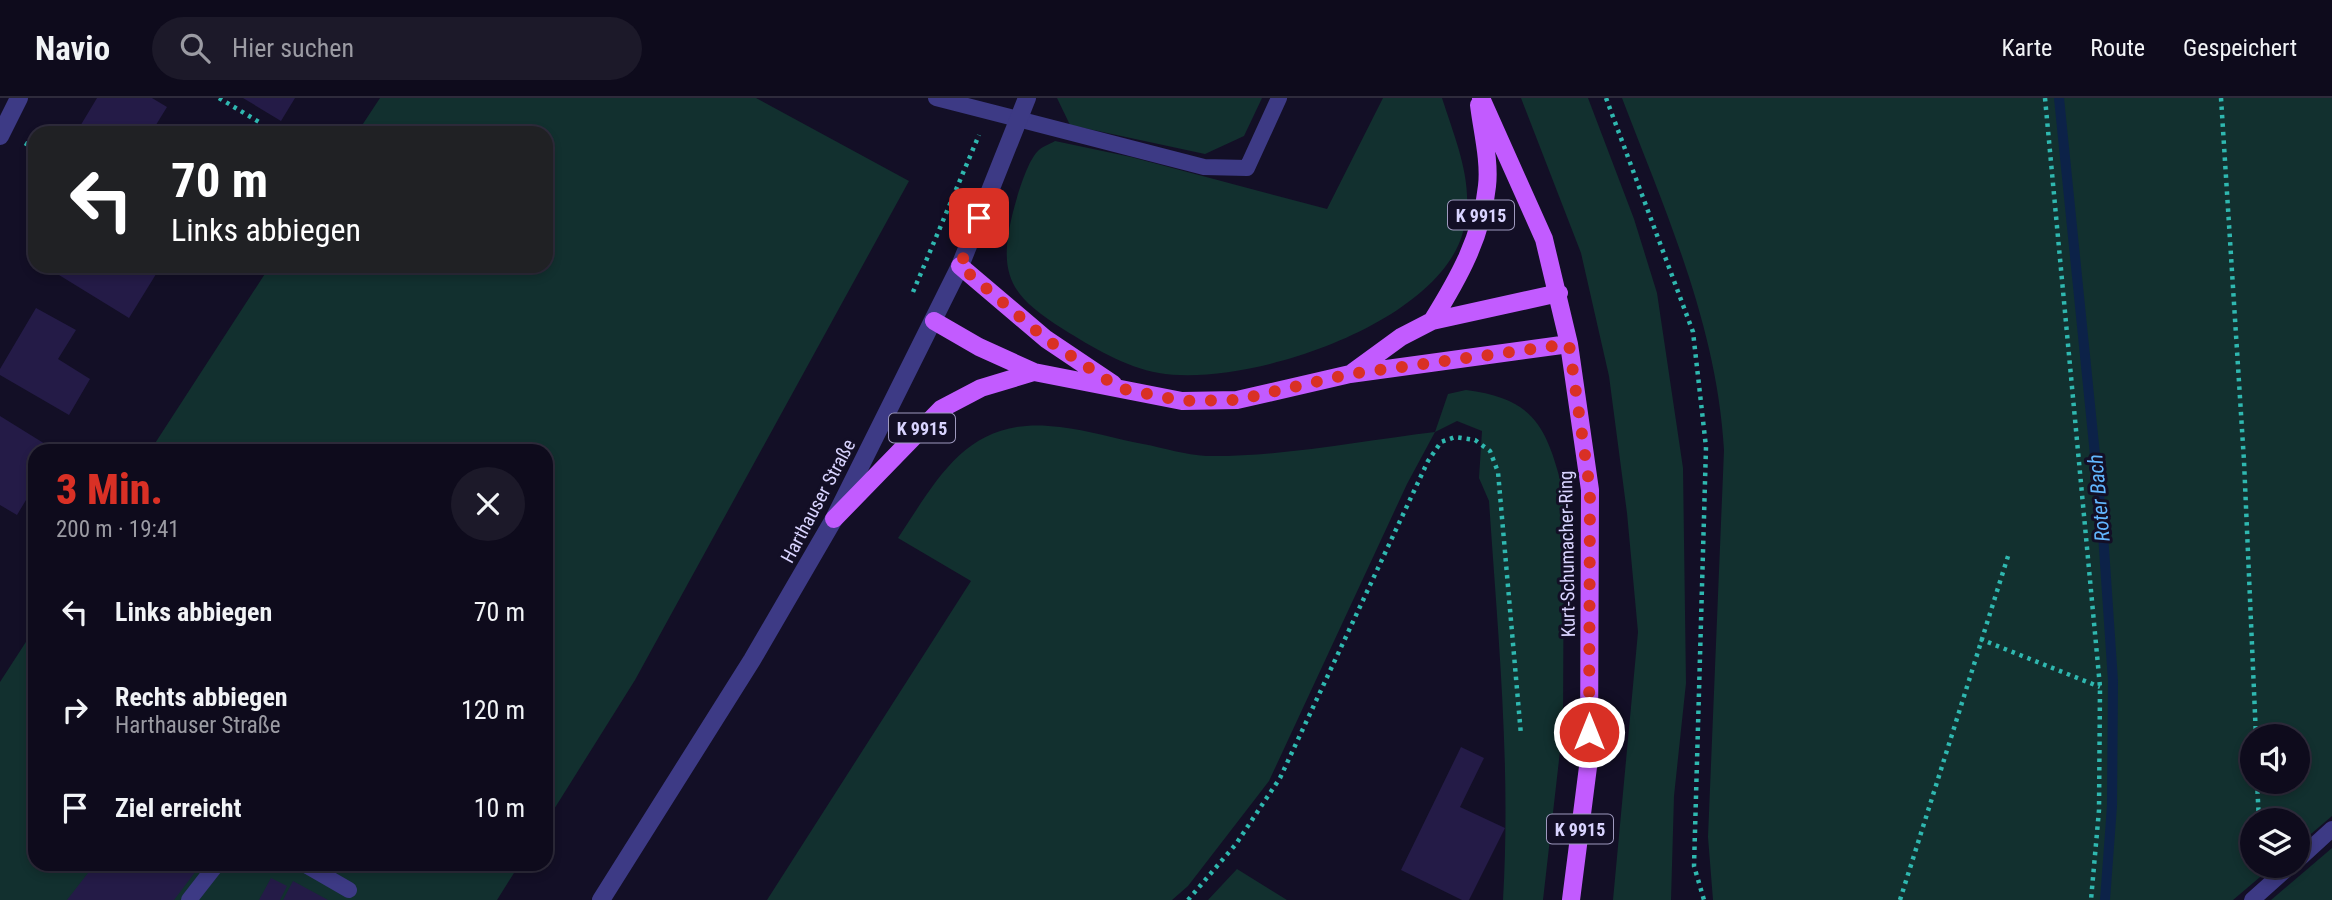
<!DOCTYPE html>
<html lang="de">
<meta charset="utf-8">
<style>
:root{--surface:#0e0b1c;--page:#1c1929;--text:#f1f3f6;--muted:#9b9ba3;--line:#2e2b3b;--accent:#d93025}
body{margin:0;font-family:"Roboto Condensed",sans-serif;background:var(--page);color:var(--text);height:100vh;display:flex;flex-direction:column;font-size:26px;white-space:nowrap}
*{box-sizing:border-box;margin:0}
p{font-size:23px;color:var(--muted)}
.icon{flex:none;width:38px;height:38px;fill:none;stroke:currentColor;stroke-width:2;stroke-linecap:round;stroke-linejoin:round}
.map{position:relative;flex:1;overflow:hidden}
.panel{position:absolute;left:28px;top:346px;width:525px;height:427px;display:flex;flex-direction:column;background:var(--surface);border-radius:21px;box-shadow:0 4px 10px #0003,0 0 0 2px var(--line)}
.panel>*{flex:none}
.top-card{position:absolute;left:28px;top:28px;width:525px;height:147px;border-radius:21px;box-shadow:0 4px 10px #0003,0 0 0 2px var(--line);background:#202124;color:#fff;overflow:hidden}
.buttons{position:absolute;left:2240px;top:626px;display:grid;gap:14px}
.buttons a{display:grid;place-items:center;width:70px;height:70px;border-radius:50%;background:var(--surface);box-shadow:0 4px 10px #0003,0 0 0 2px var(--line);font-size:35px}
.pin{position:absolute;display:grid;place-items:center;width:60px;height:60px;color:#fff;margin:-30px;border-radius:14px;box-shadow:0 4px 10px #0006}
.me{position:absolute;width:77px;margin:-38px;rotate:0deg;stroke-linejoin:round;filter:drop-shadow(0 0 5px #0008)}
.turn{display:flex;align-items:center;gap:24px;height:147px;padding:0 28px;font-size:32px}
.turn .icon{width:91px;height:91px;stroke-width:2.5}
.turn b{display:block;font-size:49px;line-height:60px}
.round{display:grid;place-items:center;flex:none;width:74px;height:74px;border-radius:37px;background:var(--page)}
.headline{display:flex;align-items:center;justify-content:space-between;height:119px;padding:0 28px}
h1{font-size:42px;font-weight:800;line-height:52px;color:var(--accent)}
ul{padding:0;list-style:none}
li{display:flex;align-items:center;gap:21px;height:98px;padding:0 28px}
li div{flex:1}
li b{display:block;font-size:26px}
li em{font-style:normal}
header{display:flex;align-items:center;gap:42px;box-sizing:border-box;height:98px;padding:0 35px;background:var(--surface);border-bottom:2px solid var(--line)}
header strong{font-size:33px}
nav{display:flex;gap:38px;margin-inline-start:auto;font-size:24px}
.search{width:490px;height:63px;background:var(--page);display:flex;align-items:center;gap:18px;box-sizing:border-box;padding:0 24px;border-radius:38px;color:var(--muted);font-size:26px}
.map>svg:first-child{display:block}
.green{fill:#12302f;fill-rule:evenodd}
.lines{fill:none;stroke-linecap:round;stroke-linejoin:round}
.stream{stroke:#0c2248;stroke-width:10}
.building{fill:#241b47}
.path{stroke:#2fb8b0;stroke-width:4.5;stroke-dasharray:3.5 5;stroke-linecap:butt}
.service{stroke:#3d3a85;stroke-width:16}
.minor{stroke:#3d3a85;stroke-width:18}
.tertiary{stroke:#3d3a85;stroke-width:18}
.primary{stroke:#c25bff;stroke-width:18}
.route{stroke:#d93025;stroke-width:12;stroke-dasharray:0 21.6}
.labels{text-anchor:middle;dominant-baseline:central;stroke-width:6;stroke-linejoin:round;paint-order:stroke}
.shield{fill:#130f26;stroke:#9e99be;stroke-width:2}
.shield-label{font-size:18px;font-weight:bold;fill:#d9d4ff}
.street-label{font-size:19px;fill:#d9d4ff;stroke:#130f26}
.water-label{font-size:21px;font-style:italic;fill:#62b6ff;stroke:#130f26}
</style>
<header>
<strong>Navio</strong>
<div class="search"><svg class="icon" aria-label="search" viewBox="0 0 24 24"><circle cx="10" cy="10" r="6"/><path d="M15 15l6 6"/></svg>Hier suchen</div>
<nav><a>Karte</a><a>Route</a><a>Gespeichert</a></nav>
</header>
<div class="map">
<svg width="2332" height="802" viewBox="0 0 2332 802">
<rect width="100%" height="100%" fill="#130f26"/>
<path class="green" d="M380,0H756L909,83L635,582L546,724V354L150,353L270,168H546V35H357Z
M1057,0H1262L1244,38L1205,56L1070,27Z
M1383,0H1442C1456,44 1476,88 1463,134C1438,227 1245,290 1159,275C1125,269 1092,249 1063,231C1011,198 998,178 1012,118C1016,102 1026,66 1037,54C1041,49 1050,46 1055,43L1131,59L1327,111Z
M1521,0H1588L1634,121L1657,195L1683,370L1686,585L1674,698L1671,802H1613L1638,534L1627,415L1609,278L1581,155Z
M1622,0H2332V718L2298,747V723H2252V768H2273L2233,802H1713L1708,739L1724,352C1717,228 1666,115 1622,0ZM2252,639H2298V684H2252Z
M1466,292C1537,301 1547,331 1564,396L1563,627L1543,802H1503C1511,667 1498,538 1489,403L1479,380L1482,333L1457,323L1435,334L1407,386L1269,683L1188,788L1172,802H767L971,483L898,440C941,375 970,317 1060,329C1088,332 1116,341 1143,346C1164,350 1186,357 1206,358C1282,359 1360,343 1435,334L1448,296Z
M35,530V766L519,767L497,802H0V584Z
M2332,750V802H2271Z
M1237,771L1287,802H1208Z"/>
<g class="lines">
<path class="stream" d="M2059,0L2103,436L2113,583L2112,708L2105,802"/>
</g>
<path class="building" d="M97,0H152L167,9L151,35H76Z
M243,0H295L281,23Z
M65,168H161L129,220L59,177Z
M36,210L76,232L58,261L90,281L69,317L0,277V271Z
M0,318L58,354H35V387L17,417L0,407Z
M1461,649L1484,660L1460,709L1505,730L1469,802H1462L1401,772Z
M95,766H196L199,769L174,802H67Z
M271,780L287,788L280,802H259Z
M293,783L328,802H283Z"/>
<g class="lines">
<path class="path" d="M219,0L259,24
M1606,0L1693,234L1706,349L1694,768L1704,802
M2045,0L2100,589L2099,712L2091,802
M2221,0L2244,363L2256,639
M25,45L35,51
M913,194L979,37
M1980,541L2100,589
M2257,684L2259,723
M1188,802L1236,746L1280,680L1428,363L1441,344L1455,339L1475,342L1490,353L1498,374L1521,637
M1900,802L2009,455"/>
<path class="service" d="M936,0L1204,69L1247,70L1279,0
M2298,762L2332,731
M304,766L349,792
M189,802L217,766
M2252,802L2290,768"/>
<path class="minor" d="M0,38L19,0"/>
<path class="tertiary" d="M601,802L752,562L834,421L960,168L1027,0"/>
<path class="primary" d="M1481,0L1544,141L1569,246L1590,392L1589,661L1571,802
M960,168L1046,241L1113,286
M934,223L979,249L1034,274L1182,303L1237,302L1350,276L1569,246
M1432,223C1458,181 1482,139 1487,88C1490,63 1482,32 1479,7
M1353,274L1401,239L1432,223L1559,195
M834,421L941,311L981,290L1034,274"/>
</g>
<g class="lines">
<path class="route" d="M979,120L960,168L1046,241L1119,290L1182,303L1237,302L1350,276L1569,246L1590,392L1589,634"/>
</g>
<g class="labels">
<g class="shield">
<rect x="1448" y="102.5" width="66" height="29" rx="5"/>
<rect x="889" y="315.5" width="66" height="29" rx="5"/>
<rect x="1547" y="716.5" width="66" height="29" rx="5"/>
</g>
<g class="shield-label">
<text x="1481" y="117">K 9915</text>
<text x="922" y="330">K 9915</text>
<text x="1580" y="731">K 9915</text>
</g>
<g class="street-label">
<text transform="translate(818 403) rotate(-62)">Harthauser Straße</text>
<text transform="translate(1567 456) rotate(-91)">Kurt-Schumacher-Ring</text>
</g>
<g class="water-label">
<text transform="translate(2099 400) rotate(-95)">Roter Bach</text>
</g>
</g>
</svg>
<div class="buttons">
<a><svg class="icon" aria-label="sound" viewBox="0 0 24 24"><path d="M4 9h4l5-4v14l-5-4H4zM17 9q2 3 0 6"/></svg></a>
<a><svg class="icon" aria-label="layers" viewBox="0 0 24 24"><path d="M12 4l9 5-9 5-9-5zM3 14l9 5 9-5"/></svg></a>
</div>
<div class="pin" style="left:979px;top:120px;background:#d93025"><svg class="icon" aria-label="arrive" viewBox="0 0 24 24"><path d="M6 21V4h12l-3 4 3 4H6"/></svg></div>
<svg class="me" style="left:1589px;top:634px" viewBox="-20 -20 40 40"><circle r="17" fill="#d93025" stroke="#fff" stroke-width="3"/><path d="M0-11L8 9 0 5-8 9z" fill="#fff"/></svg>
<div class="top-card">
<div class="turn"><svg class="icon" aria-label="left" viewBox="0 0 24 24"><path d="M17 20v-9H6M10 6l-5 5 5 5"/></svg><div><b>70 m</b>Links abbiegen</div></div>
</div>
<section class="panel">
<div class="headline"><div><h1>3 Min.</h1><p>200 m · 19:41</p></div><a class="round"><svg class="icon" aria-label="close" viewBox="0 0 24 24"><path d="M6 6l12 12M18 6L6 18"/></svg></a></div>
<ul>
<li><svg class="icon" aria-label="left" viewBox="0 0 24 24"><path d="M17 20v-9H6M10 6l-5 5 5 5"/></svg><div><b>Links abbiegen</b></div><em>70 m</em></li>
<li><svg class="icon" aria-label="right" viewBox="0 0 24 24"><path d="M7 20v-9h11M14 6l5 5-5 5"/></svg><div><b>Rechts abbiegen</b><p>Harthauser Straße</p></div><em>120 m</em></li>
<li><svg class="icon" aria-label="arrive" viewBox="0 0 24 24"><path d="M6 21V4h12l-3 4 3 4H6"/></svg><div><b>Ziel erreicht</b></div><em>10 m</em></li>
</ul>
</section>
</div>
